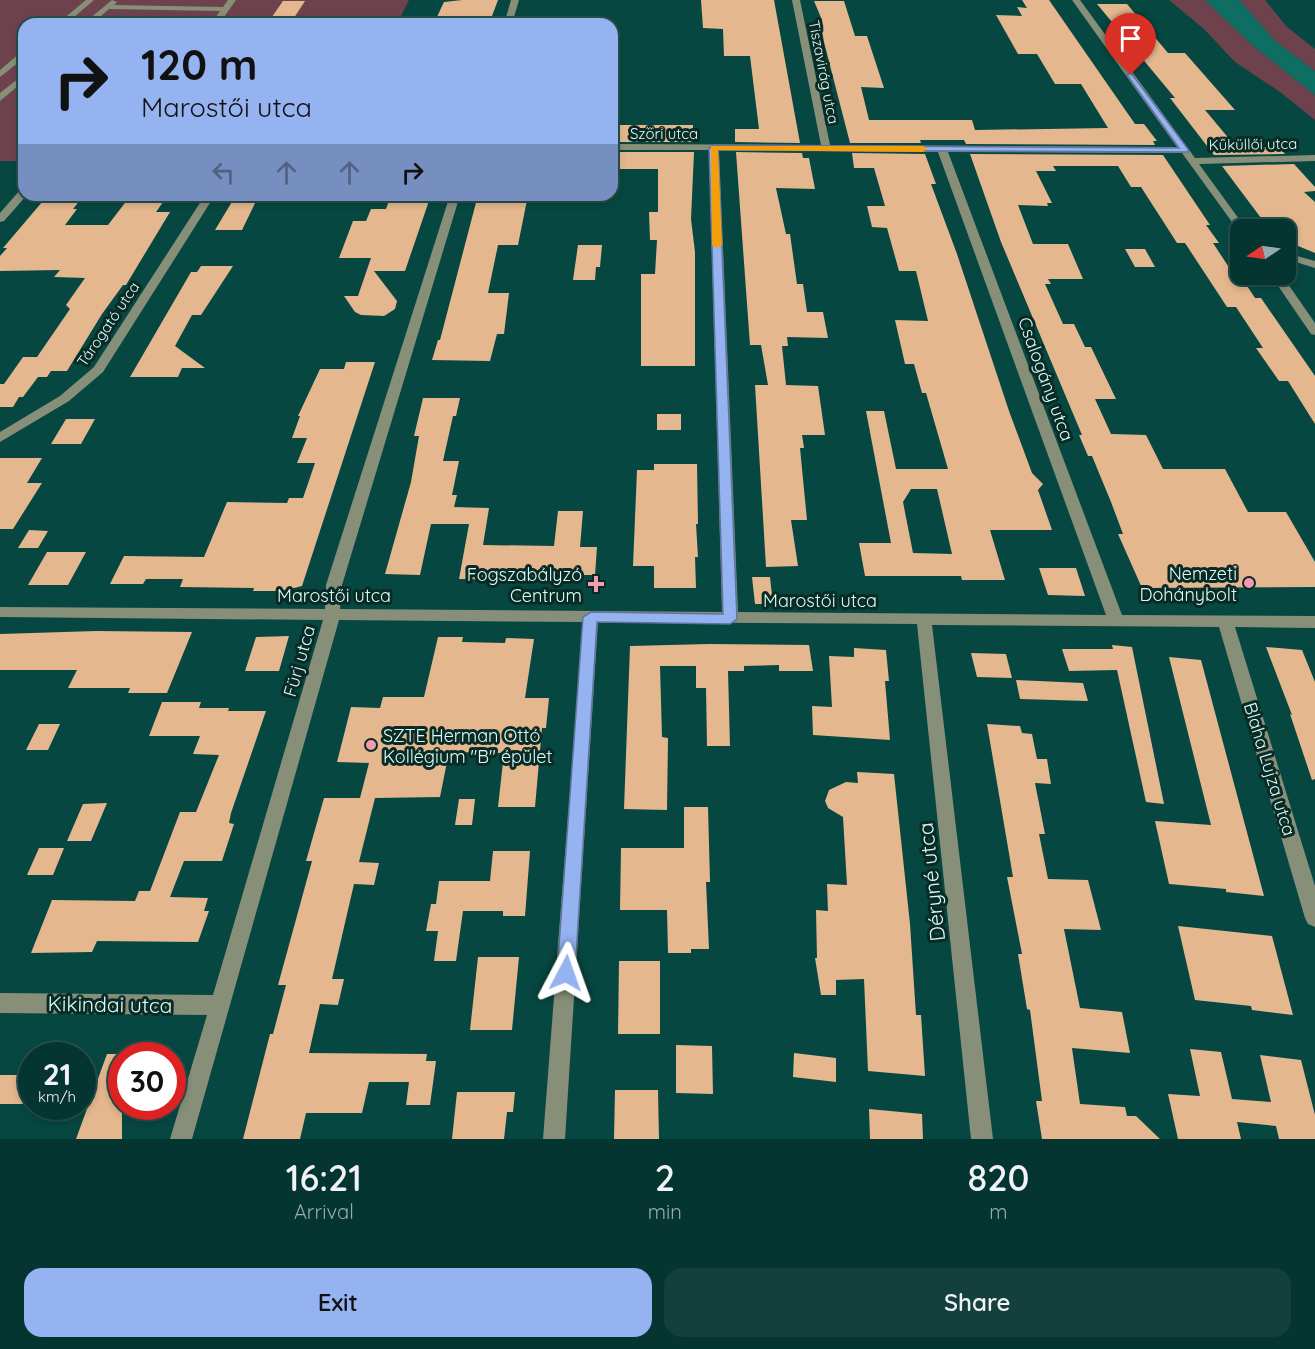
<!DOCTYPE html>
<meta charset="utf-8">
<style>
:root{--surface:#053531;--page:#13403d;--text:#f1f3f6;--muted:#97abab;--line:#26504d;--accent:#95b2f1}
body{margin:0;font-family:Quicksand,sans-serif;background:var(--page);color:var(--text);height:100vh;display:flex;flex-direction:column;font-size:22px;white-space:nowrap}
*{box-sizing:border-box;margin:0}
p{font-size:20px;color:var(--muted)}
.icon{flex:none;width:33px;height:33px;fill:none;stroke:currentColor;stroke-width:2;stroke-linecap:round;stroke-linejoin:round}
.map{position:relative;height:1139px;overflow:hidden}
.details{display:flex;flex-direction:column;background:var(--surface);flex:1}
.details>*{flex:none}
.top-card{position:absolute;left:18px;top:18px;width:600px;height:183px;border-radius:18px;box-shadow:0 3px 9px #0003,0 0 0 2px var(--line);background:#95b2f1;color:#111;overflow:hidden}
.needle{width:39px;rotate:257deg}
.controls{position:absolute;left:1230px;top:219px;display:grid;gap:12px}
.controls a{display:grid;place-items:center;width:66px;height:66px;border-radius:12px;background:var(--surface);box-shadow:0 3px 9px #0003,0 0 0 2px var(--line);font-size:30px}
.speed{position:absolute;left:18px;top:1042px;display:flex;gap:12px;font-size:30px;font-weight:700;text-align:center}
.speed>*{display:grid;place-content:center;width:78px;height:78px;border-radius:50%;background:var(--surface);box-shadow:0 3px 9px #0003,0 0 0 2px var(--line);line-height:1}
.speed small{font-size:15px;font-weight:400}
.speed .limit{border:9px solid #d22;background:#fff;color:#111}
.pin{position:absolute;display:grid;place-items:center;width:51px;height:51px;color:#fff;margin:-62px -26px;border-radius:50% 50% 50% 0;rotate:-45deg;box-shadow:0 0 6px #0007}
.pin .icon{rotate:45deg}
.me{position:absolute;width:66px;margin:-33px;rotate:4deg;stroke-linejoin:round;filter:drop-shadow(0 0 4px #0008)}
.turn{display:flex;align-items:center;gap:21px;height:126px;padding:0 24px;font-size:27px}
.turn .icon{width:78px;height:78px;stroke-width:2.5}
.turn b{display:block;font-size:42px;line-height:51px}
.lanes{display:flex;align-items:center;height:57px;padding:0 24px;background:#0003;justify-content:center;gap:30px;direction:ltr}
.lanes .off{opacity:.35}
.eta{display:flex;justify-content:space-evenly;align-items:center;height:102px;text-align:center}
.eta b{font-size:36px;font-weight:600;line-height:42px}
.cta{display:flex;gap:12px;margin-top:auto;padding:12px 24px}
.cta a{flex:1;height:69px;border-radius:18px;background:var(--accent);color:#111;font-size:24px;font-weight:600;line-height:69px;text-align:center}
.cta a+a{background:var(--page);color:var(--text)}
.map>svg:first-child{display:block}
.green{fill:#6e424d}
.water{fill:#0e6e64}
.building{fill:#e4b78e;fill-rule:evenodd}
.lines{fill:none;stroke-linecap:round;stroke-linejoin:round}
.minor{fill:#878f79;fill-rule:evenodd}
.route{fill:#95b2f1;stroke:#61749d;stroke-width:1.5}
.slow{fill:#f59e0b}
.poi-dot{fill:#f29aaf;stroke:#0a2a26;stroke-width:2}
.labels{text-anchor:middle;dominant-baseline:central;stroke-width:6;stroke-linejoin:round;paint-order:stroke}
.far-street-label{font-size:15px;fill:#d9fdf7;stroke:#0a2a26}
.street-label{font-size:18px;fill:#d9fdf7;stroke:#0a2a26}
.poi-label{font-size:18px;fill:#d9fdf7;stroke:#0a2a26;text-anchor:end}
.near-street-label{font-size:21px;fill:#d9fdf7;stroke:#0a2a26}
</style>
<div class="map">
<svg width="1315" height="1139" viewBox="0 0 1315 1139">
<rect width="100%" height="100%" fill="#074741"/>
<path class="green" d="M0,0H409L397,24H24V161H0Z
M1169,0H1205L1252,45L1315,95V120L1280,92L1235,62L1204,29Z
M1239,0H1265L1287,27L1315,49V71L1276,42Z"/>
<path class="water" d="M1205,0H1239L1276,42L1315,71V95L1252,45Z"/>
<path class="building" d="M462,0H498L489,24H469L470,21H435L444,2Z
M701,0H774L800,143L735,142V129H759L750,56H724L723,29L703,28Z
M1022,0H1049L1135,124H1144L1157,141H1153L1155,145L966,144L964,140H920L921,143H850L824,42L820,20H822L814,1H844L855,36H867L884,88L861,87L869,120H972L975,130L1108,128L1081,84H1055L1037,54H1018L996,15L1022,16L1017,7L1027,8Z
M283,1H305L290,24H267Z
M1097,4H1127L1168,53H1185L1235,110H1205L1236,147H1279L1285,154L1214,155L1170,98H1175Z
M612,125H693V142H612Z
M612,152H694L691,219L695,252V366H641V274H655L657,240H650L649,212H658V169H612Z
M736,152L802,153L803,158H809L815,189L776,188L786,234H790L797,284H803L807,312H823L828,338L787,337L788,346H782L786,385L818,386L825,435H802L804,448H800L807,520H791L798,566L766,567L755,385H768L761,345H750Z
M852,153L925,154L936,184H931L957,254L1009,411L1032,473L1043,484L1038,490L1052,530H990L1005,580H962L961,576H865L859,543H891L866,411H884L896,469H948L926,393H922L914,364H905L895,320L928,321L916,271H899L887,228L872,227L867,206H885L874,168H854ZM911,489H937L952,554L913,553L903,502Z
M970,154L1163,155L1210,225H1206L1219,243H1213L1236,278H1242L1255,298H1261L1315,376V424L1288,381H1279L1256,348H1263L1236,307H1227L1185,243H1177L1141,187H1131L1118,166H1053L1056,171H1036L1052,203H1047L1048,206L1018,205L1033,244H1068L1083,279H1048L1051,284H1045L1063,324H1074L1085,347H1091L1116,399H1095L1111,434L1146,435L1163,469H1225L1248,512H1286L1315,562V587L1142,588L1118,534H1123L1111,502L1092,456H1088L1079,435H1082L1001,242Z
M1294,164L1315,187V191L1304,192L1315,202V253L1286,241V230H1270L1222,166Z
M48,195H84L73,209H77L65,225H108L131,195H168L156,212H170L126,285H123L102,314L67,371H51L47,377H38L23,397H19L13,407H0V384H4L23,357H37L70,309L66,305L85,278L54,277L60,270L0,271V256L7,248H3Z
M236,195H259L242,230H215Z
M391,195H431L405,271H374L397,301L395,309L384,316L361,315L355,312L344,296H358L371,258H339L353,221H366L371,209H386Z
M478,195H528L518,245H498L488,293H509L504,334H497L490,361L432,360L438,340H440Z
M578,245H602L600,267H596L595,280H573Z
M1125,249H1145L1155,267H1135Z
M201,266H233L201,315H192L175,346L205,368H182L178,377H130L191,272H197Z
M346,362H375L302,586L282,591H253L254,588L180,587L183,579H146L143,584H110L124,556L204,557L227,502L287,503L289,498H303L315,463H297L307,438H292L300,416H298L320,369H344Z
M423,398H460L456,416H453L443,461H459L452,495H457L454,507L489,508L483,545L554,546L558,511H583L580,547H597L595,575H536L535,580L459,579L469,524H431L420,575L385,574L411,482L419,436H414Z
M657,414H681V430H657Z
M66,419H95L81,444H51Z
M0,458H42L27,483H42L13,529H0Z
M654,464H697L698,524H696L698,557H695L696,588H654V566H633L637,470H654Z
M29,530L48,531L38,548H18Z
M47,552H86L68,585H28Z
M1039,568H1076L1085,596L1048,595Z
M752,577H770L773,604H755Z
M96,631L192,632L167,693H128L130,688H68L77,670H0V634Z
M289,636L279,671H245L256,637Z
M438,637H463L462,642L505,643L506,638L534,639L525,698H549L546,728H542L535,807H498L504,753L449,752L440,797L375,798L359,862L379,863L374,885L354,884L332,979H344L338,1005L320,1004L309,1053L427,1054L426,1061H436L430,1105H406L409,1082H369L362,1113H306L300,1139H243L270,1034H273L286,985H278L312,861H306L324,798H373H360L369,763L337,762L351,707L380,708L383,697H424Z
M709,644L809,645L813,671H779V665L744,666V671H728L730,746H707L706,688H696V666H660L662,737L668,738L667,810L624,809L630,646Z
M1112,645L1132,647L1164,804L1146,802L1117,670L1069,671L1062,649H1113Z
M1266,647L1302,650L1315,682V779L1312,780L1290,714L1292,715Z
M854,648L886,650L889,681H885L890,740L813,735L812,706L832,707L829,656L854,657Z
M971,653L1006,654L1012,678L977,677Z
M1169,657L1201,660L1264,896L1226,892V889L1169,884L1155,821L1211,825Z
M1016,680L1083,683L1088,701L1020,699Z
M162,702H201L199,708H229L228,711H266L231,813L229,823L234,824L222,861H184L170,897L208,898L204,911H209L198,942L97,941L92,952L31,953L52,900L135,901L139,891H150L180,812H196L219,755L193,754L200,736H149Z
M39,724H60L48,750H26Z
M987,724L1020,726L1022,733L1032,734L1037,759H1047L1051,784L1035,783L1045,834H1039L1048,879L1088,880L1101,930L1064,929L1080,1008L1122,1012L1130,1053L1072,1048L1080,1104L1125,1107L1127,1116H1136L1160,1139H1042L1036,1101H1042L1030,1010L1027,1009L1018,954H1022L1007,877H1013Z
M857,772L894,774L910,924L916,1015H921L925,1076L868,1071L864,979L836,980V995H821L815,958H817L816,910L828,911L827,884L847,885L843,817L828,808L825,801L829,790L846,782L858,783Z
M459,799H475L472,825H455Z
M107,803L91,841H67L83,804Z
M684,807H708L710,882H706L709,949H691V953H668L667,910H620L621,848H684Z
M39,848H64L53,875H27Z
M493,851H530L525,916H503V911H463L456,961H434L438,931H426L431,904H436L439,881H490Z
M1178,926L1272,936L1293,1015L1252,1010L1251,1006L1195,1000Z
M478,957H519L512,1030H470Z
M619,961H660V1034H618Z
M676,1045L712,1046L713,1094L676,1093Z
M1190,1049L1221,1052L1232,1099L1271,1102L1260,1055L1301,1060L1315,1115V1139H1279L1276,1126L1237,1122L1241,1139H1178L1168,1094L1200,1096Z
M794,1053L836,1058V1082L793,1077Z
M107,1054H122V1139H76Z
M0,1075H32V1104H0Z
M615,1090H658L659,1139H614Z
M457,1092H515L513,1112H507L504,1139H452Z
M869,1109L922,1114L923,1139H870Z"/>
<g class="lines">
<path class="minor" d="M86,0H94L66,24H57Z
M112,0L117,2L114,5L223,7L228,0H236L219,24H211L220,11L109,9L92,24H83Z
M511,0H519L512,24H504Z
M792,0H800L830,145L1177,147L1072,0H1080L1195,158L1315,155V161L1199,164L1247,230H1240V233L1182,153L948,152L1122,615L1315,616V628L1235,627L1315,886V927L1308,924L1305,918L1219,627L932,625L993,1139H971L917,624L598,622L565,1139H543L583,622L339,620L192,1139H170L207,1015L0,1013V993L213,995L323,620L0,617V607L325,609L326,585L450,195H460L342,585L340,609L722,612L709,150H612V144L821,145ZM719,150L938,152L1106,615L738,612Z
M21,52H24V58L0,77V70Z
M24,74V81L0,101V93Z
M21,133H24V139L16,136Z
M24,189V195H27L4,221L0,222V213L20,190Z
M205,195H215L103,372L69,401L0,442V432L60,396L94,367Z
M1286,253L1315,261V268L1286,259Z
M1270,274H1281L1315,323V335L1311,334Z"/>
</g>
<path class="route" d="M1131,73L1188,149V152L718,150L737,619L730,624L597,622L575,973L572,979L566,981L559,979L557,973L583,617L591,612L723,614L709,148L714,145L1179,148L1127,75Z"/>
<path class="slow" d="M711,146H923L927,149L923,152L718,150L722,245L717,248L712,245Z"/>
<g class="poi-dot">
<circle cx="1249" cy="583" r="6"/>
<path d="M593 575h6v6h6v6h-6v6h-6v-6h-6v-6h6z"/>
<circle cx="371" cy="745" r="6"/>
</g>
<g class="labels">
<g class="far-street-label">
<text transform="translate(824 72) rotate(79)">Tiszavirág utca</text>
<text x="664" y="133">Szöri utca</text>
<text transform="translate(1253 144) rotate(-1)">Küküllői utca</text>
<text transform="translate(108 324) rotate(-56)">Tárogató utca</text>
</g>
<g class="street-label">
<text transform="translate(1046 379) rotate(70)">Csalogány utca</text>
<text x="334" y="595">Marostői utca</text>
<text x="820" y="600">Marostői utca</text>
<text transform="translate(299 661) rotate(-74)">Fürj utca</text>
<text transform="translate(1270 769) rotate(73)">Blaha Lujza utca</text>
</g>
<g class="poi-label">
<text x="1237" y="573">Nemzeti<tspan x="1237" dy="21">Dohánybolt</tspan></text>
<text x="582" y="574">Fogszabályzó<tspan x="582" dy="21">Centrum</tspan></text>
<text x="383" y="735" text-anchor="start">SZTE Herman Ottó<tspan x="383" dy="21">Kollégium "B" épület</tspan></text>
</g>
<g class="near-street-label">
<text transform="translate(931 882) rotate(-96)">Déryné utca</text>
<text transform="translate(110 1004) rotate(1)">Kikindai utca</text>
</g>
</g>
</svg>
<div class="controls">
<a><svg class="needle" viewBox="-14 -14 28 28"><path d="M0-13l5 13h-10z" fill="#e53935"/><path d="M0 13l5-13h-10z" fill="#97abab"/></svg></a>
</div>
<div class="speed"><div>21<small>km/h</small></div><div class="limit">30</div></div>
<div class="pin" style="left:1131px;top:75px;background:#d93025"><svg class="icon" aria-label="arrive" viewBox="0 0 24 24"><path d="M6 21V4h12l-3 4 3 4H6"/></svg></div>
<svg class="me" style="left:566px;top:973px" viewBox="-20 -20 40 40"><path d="M0-17L14 15 0 8-14 15z" fill="#95b2f1" stroke="#fff" stroke-width="4"/></svg>
<div class="top-card">
<div class="turn"><svg class="icon" aria-label="right" viewBox="0 0 24 24"><path d="M7 20v-9h11M14 6l5 5-5 5"/></svg><div><b>120 m</b>Marostői utca</div></div>
<div class="lanes"><svg class="icon off" aria-label="left" viewBox="0 0 24 24"><path d="M17 20v-9H6M10 6l-5 5 5 5"/></svg><svg class="icon off" aria-label="ahead" viewBox="0 0 24 24"><path d="M12 20V5M6 11l6-6 6 6"/></svg><svg class="icon off" aria-label="ahead" viewBox="0 0 24 24"><path d="M12 20V5M6 11l6-6 6 6"/></svg><svg class="icon" aria-label="right" viewBox="0 0 24 24"><path d="M7 20v-9h11M14 6l5 5-5 5"/></svg></div>
</div>
</div>
<section class="details">
<div class="eta">
<div><b>16:21</b><p>Arrival</p></div>
<div><b>2</b><p>min</p></div>
<div><b>820</b><p>m</p></div>
</div>
<div class="cta"><a>Exit</a><a>Share</a></div>
</section>
